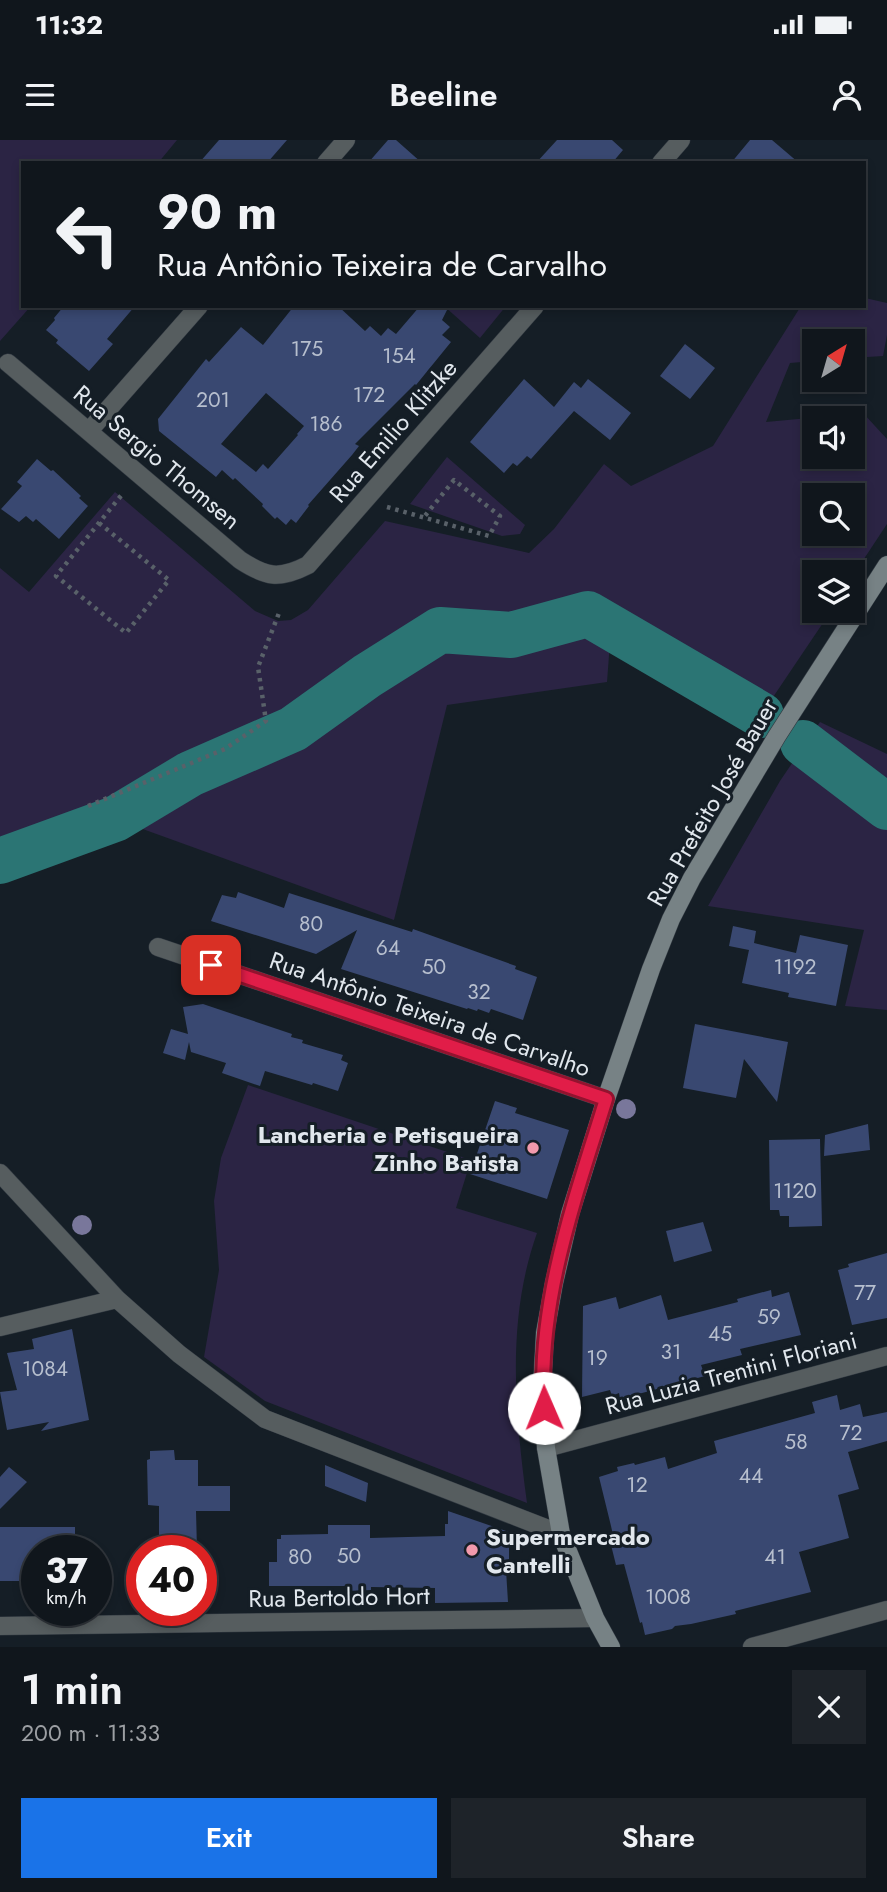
<!DOCTYPE html>
<meta charset="utf-8">
<style>
:root{--surface:#10161c;--page:#1e2329;--text:#f1f3f6;--muted:#9c9fa3;--line:#30353b;--accent:#1a73e8}
body{margin:0;font-family:Jost,sans-serif;background:var(--page);color:var(--text);height:100vh;display:flex;flex-direction:column;font-size:26px;white-space:nowrap}
*{box-sizing:border-box;margin:0}
p{font-size:23px;color:var(--muted)}
.icon{flex:none;width:38px;height:38px;fill:none;stroke:currentColor;stroke-width:2;stroke-linecap:round;stroke-linejoin:round}
.map{position:relative;height:1507px;overflow:hidden}
.side{display:flex;flex-direction:column;background:var(--surface);flex:1}
.side>*{flex:none}
.hud{position:absolute;left:21px;top:21px;width:845px;height:147px;border-radius:0px;box-shadow:0 4px 10px #0003,0 0 0 2px var(--line);background:#10161c;color:var(--text);overflow:hidden}
.needle{width:46px;rotate:37deg}
.buttons{position:absolute;left:802px;top:189px;display:grid;gap:14px}
.buttons a{display:grid;place-items:center;width:63px;height:63px;border-radius:0px;background:var(--surface);box-shadow:0 4px 10px #0003,0 0 0 2px var(--line);font-size:35px}
.speed{position:absolute;left:21px;top:1395px;display:flex;gap:14px;font-size:35px;font-weight:700;text-align:center}
.speed>*{display:grid;place-content:center;width:91px;height:91px;border-radius:50%;background:var(--surface);box-shadow:0 4px 10px #0003,0 0 0 2px var(--line);line-height:1}
.speed small{font-size:18px;font-weight:400}
.speed .limit{border:10px solid #d22;background:#fff;color:#111}
.pin{position:absolute;display:grid;place-items:center;width:60px;height:60px;color:#fff;margin:-30px;border-radius:14px;box-shadow:0 4px 10px #0006}
.me{position:absolute;width:77px;margin:-38px;rotate:359deg;stroke-linejoin:round;filter:drop-shadow(0 0 5px #0008)}
.turn{display:flex;align-items:center;gap:24px;height:147px;padding:0 21px;font-size:32px}
.turn .icon{width:91px;height:91px;stroke-width:2.5}
.turn b{display:block;font-size:49px;line-height:60px}
.round{display:grid;place-items:center;flex:none;width:74px;height:74px;border-radius:0px;background:var(--page)}
.summary{display:flex;align-items:center;justify-content:space-between;height:119px;padding:0 21px}
h1{font-size:42px;font-weight:600;line-height:52px}
.primary-button{display:flex;gap:14px;margin-top:auto;padding:14px 21px}
.primary-button a{flex:1;height:80px;border-radius:0px;background:var(--accent);color:#fff;font-size:28px;font-weight:600;line-height:80px;text-align:center}
.primary-button a+a{background:var(--page);color:var(--text)}
.status{display:flex;justify-content:space-between;align-items:center;height:49px;padding:0 35px;background:var(--surface);direction:ltr}
.status svg{height:19px;fill:currentColor}
header{display:flex;justify-content:space-between;align-items:center;height:91px;padding:0 21px;background:var(--surface);font-size:32px;font-weight:600}
.map>svg:first-child{display:block}
.green{fill:#2b2444;fill-rule:evenodd}
.lines{fill:none;stroke-linecap:round;stroke-linejoin:round}
.river{stroke:#2b7574;stroke-width:46}
.building{fill:#394871;fill-rule:evenodd}
.street-casing{stroke:#323a42;stroke-width:19}
.secondary-casing{stroke:#323a42;stroke-width:19}
.path{stroke:#596169;stroke-width:4.5;stroke-dasharray:3.5 5;stroke-linecap:butt}
.street{stroke:#565d5f;stroke-width:18}
.secondary{stroke:#778285;stroke-width:18}
.tree{fill:#79779b}
.route-casing{stroke:#92132f;stroke-width:18}
.route{stroke:#e11d48;stroke-width:12}
.poi-dot{fill:#f29aac;stroke:#151e26;stroke-width:2.5}
.labels{text-anchor:middle;dominant-baseline:central;stroke-width:6;stroke-linejoin:round;paint-order:stroke}
.number-label{font-size:21px;fill:#b7bfce}
.street-label{font-size:24px;fill:#e1e7ed;stroke:#151e26}
.poi-label{font-size:24px;font-weight:bold;fill:#e1e7ed;stroke:#151e26;text-anchor:end}
</style>
<div class="status"><b>11:32</b><svg viewBox="0 0 49 12"><path d="M0 12V9h3v3zM5 12V6h3v6zM10 12V3h3v9zM15 12V0h3v12zM26 1h20v11H26zM47 4h2v5h-2z"/></svg></div>
<header><svg class="icon" aria-label="menu" viewBox="0 0 24 24"><path d="M4 6h16M4 12h16M4 18h16"/></svg>Beeline<svg class="icon" aria-label="person" viewBox="0 0 24 24"><circle cx="12" cy="8" r="4"/><path d="M4 21q1-7 8-7t8 7"/></svg></header>
<div class="map">
<svg width="887" height="1507" viewBox="0 0 887 1507">
<rect width="100%" height="100%" fill="#151e26"/>
<path class="green" d="M0,0H177L158,23H23V166H31L0,201Z
M865,158L887,163V195L883,216L852,218V201H814V221L790,223L766,282L863,273L887,299V384L852,437V432H814V471H831L761,575L611,489L607,542L447,565L394,780L115,679L0,721V428L29,452L115,352L255,471L278,481L291,480L308,470L385,381L529,413L554,389L604,324L631,346L713,306L801,166H864ZM814,278H852V317H814ZM814,355H852V394H814Z
M444,166H506L480,198Z
M447,317L525,385L520,394L502,396L410,364Z
M820,582L887,614V870L845,866L864,790L708,766L780,641Z
M248,945L471,1020L456,1068L537,1093C506,1180 515,1273 527,1363L265,1261L204,1217L219,1130L214,1061L221,1018Z"/>
<g class="lines">
<path class="river" d="M803,603L887,667
M0,721L115,679L190,634L293,589L367,536L440,490L511,495L588,474L761,575"/>
</g>
<path class="building" d="M219,0H287L267,23H199Z
M388,0H396L422,23H368Z
M557,0H612L623,10L612,23H536Z
M750,0H772L799,23H731Z
M64,166H135L107,199L113,204L89,231L56,203L58,200L46,190L55,180L54,178Z
M294,166H338L365,191L370,186L381,196L388,188L396,194L420,166H449L442,180L450,187L442,195L451,202L416,245L415,244L355,304L359,306L352,315L308,365L309,366L296,383L291,379L286,385L277,377L275,379L262,366L263,364L235,338L233,340L222,330L216,337L159,291L158,279L206,219L209,222L241,187L263,205ZM266,253L304,286L297,294L298,295L268,329L263,324L256,332L221,304Z
M685,204L715,228L690,259L660,236Z
M524,239L554,267L574,242L581,248L588,239L631,273L610,300L574,271L531,319L527,316L517,326L513,323L504,333L470,302Z
M37,319L51,331L53,330L81,356L79,358L88,366L59,399L36,379L33,382L26,376L19,382L1,369L22,346L17,342Z
M238,752L284,768L289,753L412,792L413,789L516,826L515,829L537,837L523,880L491,869L489,873L478,869L477,871L468,868L467,869L341,829L357,790L316,814L211,781L222,755L236,758Z
M733,786L756,791L754,803L796,813L800,795L848,805L836,866L788,857L789,853L742,843L749,810L729,806Z
M203,864L292,894L291,897L303,900L302,903L343,915L341,920L348,923L338,951L313,943L312,945L265,931L260,946L222,933L226,923L191,912L189,902L185,920L163,913L171,889L188,894L183,867Z
M695,884L788,902L777,962L744,919L736,958L683,948Z
M495,961L517,968L515,973L569,990L547,1059L470,1034Z
M868,984L870,1010L824,1016L825,995Z
M820,999L822,1086L789,1087V1076H780L779,1070H770L769,1000Z
M703,1082L712,1111L674,1122L666,1091Z
M887,1113V1178L852,1185L838,1130L849,1127L848,1124Z
M771,1150L772,1157L789,1152L801,1195L740,1209L742,1215L701,1225L705,1236L620,1259L619,1253L612,1256L610,1250L582,1257L583,1166L616,1157L619,1169L661,1155L668,1180L738,1162L737,1159Z
M72,1189L89,1280L41,1291L49,1282L7,1290L0,1252L17,1250L7,1213L34,1209L32,1199Z
M837,1255L840,1270L860,1264L863,1277L887,1272V1301L848,1312L859,1349L838,1355L849,1398L799,1412L811,1452L735,1471L736,1474L691,1484L675,1486L672,1489L645,1495L642,1482L640,1483L624,1424L616,1425L611,1405L615,1404L611,1386L599,1337L618,1331L617,1327L634,1323L635,1325L665,1317L668,1329L717,1313L714,1301L815,1273L812,1262Z
M174,1310L175,1320H198V1346H230V1371H196L197,1410H159V1366L148,1365L147,1320L150,1319V1311Z
M325,1325L368,1343L366,1362L325,1346Z
M9,1327L27,1342L0,1369V1337Z
M448,1371L509,1392V1430H506L508,1462L435,1463V1448L371,1447V1450L346,1451V1446H269V1422H277V1399H281V1395L328,1394V1385H370V1398L445,1396V1384H448Z
M0,1387H75V1410H37V1426H34V1436L25,1435V1441H0Z"/>
<g class="lines">
<g class="street-casing">
<path id="street" d="M326,23L346,0
M661,23L681,0
M8,223L240,420C266,437 279,440 308,425L535,166
M89,291L199,166
M158,807L606,959
M0,1033L117,1159L179,1214L265,1279L561,1394
M0,1187L117,1159
M546,1308L887,1216
M0,1486L595,1478
M752,1507L887,1470"/>
</g>
<g class="secondary-casing">
<path id="secondary" d="M611,1507L595,1478L561,1394L546,1308L542,1248L545,1193L554,1143L570,1074L606,959L651,829L671,779L692,738L777,596L887,425"/>
</g>
<path class="path" d="M387,367L489,396L500,376L454,340L424,377
M99,383L169,440L126,493L56,436L124,352
M88,666L225,609L266,581L258,527L279,473"/>
<use href="#street" class="street"/>
<use href="#secondary" class="secondary"/>
</g>
<g class="tree">
<circle cx="626" cy="969" r="10"/>
<circle cx="82" cy="1085" r="10"/>
</g>
<g class="lines">
<g class="route-casing">
<path id="route" d="M211,825L606,959C575,1059 537,1162 544,1268"/>
</g>
<use href="#route" class="route"/>
</g>
<g class="poi-dot">
<circle cx="533" cy="1008" r="7"/>
<circle cx="472" cy="1410" r="7"/>
</g>
<g class="labels">
<g class="number-label">
<text x="307" y="209">175</text>
<text x="399" y="216">154</text>
<text x="369" y="255">172</text>
<text x="213" y="260">201</text>
<text x="326" y="284">186</text>
<text x="311" y="784">80</text>
<text x="388" y="808">64</text>
<text x="434" y="827">50</text>
<text x="795" y="827">1192</text>
<text x="479" y="852">32</text>
<text x="795" y="1051">1120</text>
<text x="865" y="1153">77</text>
<text x="769" y="1177">59</text>
<text x="720" y="1194">45</text>
<text x="671" y="1212">31</text>
<text x="597" y="1218">19</text>
<text x="45" y="1229">1084</text>
<text x="851" y="1293">72</text>
<text x="796" y="1302">58</text>
<text x="751" y="1336">44</text>
<text x="637" y="1345">12</text>
<text x="349" y="1416">50</text>
<text x="300" y="1417">80</text>
<text x="775" y="1417">41</text>
<text x="668" y="1457">1008</text>
</g>
<g class="street-label">
<text transform="translate(393 291) rotate(-49)">Rua Emilio Klitzke</text>
<text transform="translate(157 317) rotate(40)">Rua Sergio Thomsen</text>
<text transform="translate(712 662) rotate(-60)">Rua Prefeito José Bauer</text>
<text transform="translate(430 874) rotate(19)">Rua Antônio Teixeira de Carvalho</text>
<text transform="translate(731 1233) rotate(-15)">Rua Luzia Trentini Floriani</text>
<text transform="translate(339 1457) rotate(-1)">Rua Bertoldo Hort</text>
</g>
<g class="poi-label">
<text x="519" y="994">Lancheria e Petisqueira<tspan x="519" dy="28">Zinho Batista</tspan></text>
<text x="486" y="1396" text-anchor="start">Supermercado<tspan x="486" dy="28">Cantelli</tspan></text>
</g>
</g>
</svg>
<div class="buttons">
<a><svg class="needle" viewBox="-14 -14 28 28"><path d="M0-13l5 13h-10z" fill="#e53935"/><path d="M0 13l5-13h-10z" fill="#9c9fa3"/></svg></a>
<a><svg class="icon" aria-label="sound" viewBox="0 0 24 24"><path d="M4 9h4l5-4v14l-5-4H4zM17 9q2 3 0 6"/></svg></a>
<a><svg class="icon" aria-label="search" viewBox="0 0 24 24"><circle cx="10" cy="10" r="6"/><path d="M15 15l6 6"/></svg></a>
<a><svg class="icon" aria-label="layers" viewBox="0 0 24 24"><path d="M12 4l9 5-9 5-9-5zM3 14l9 5 9-5"/></svg></a>
</div>
<div class="speed"><div>37<small>km/h</small></div><div class="limit">40</div></div>
<div class="pin" style="left:211px;top:825px;background:#d93025"><svg class="icon" aria-label="arrive" viewBox="0 0 24 24"><path d="M6 21V4h12l-3 4 3 4H6"/></svg></div>
<svg class="me" style="left:544px;top:1268px" viewBox="-20 -20 40 40"><circle r="19" fill="#fff"/><path d="M0-13L10 11 0 6-10 11z" fill="#e11d48"/></svg>
<div class="hud">
<div class="turn"><svg class="icon" aria-label="left" viewBox="0 0 24 24"><path d="M17 20v-9H6M10 6l-5 5 5 5"/></svg><div><b>90 m</b>Rua Antônio Teixeira de Carvalho</div></div>
</div>
</div>
<section class="side">
<div class="summary"><div><h1>1 min</h1><p>200 m · 11:33</p></div><a class="round"><svg class="icon" aria-label="close" viewBox="0 0 24 24"><path d="M6 6l12 12M18 6L6 18"/></svg></a></div>
<div class="primary-button"><a>Exit</a><a>Share</a></div>
</section>
